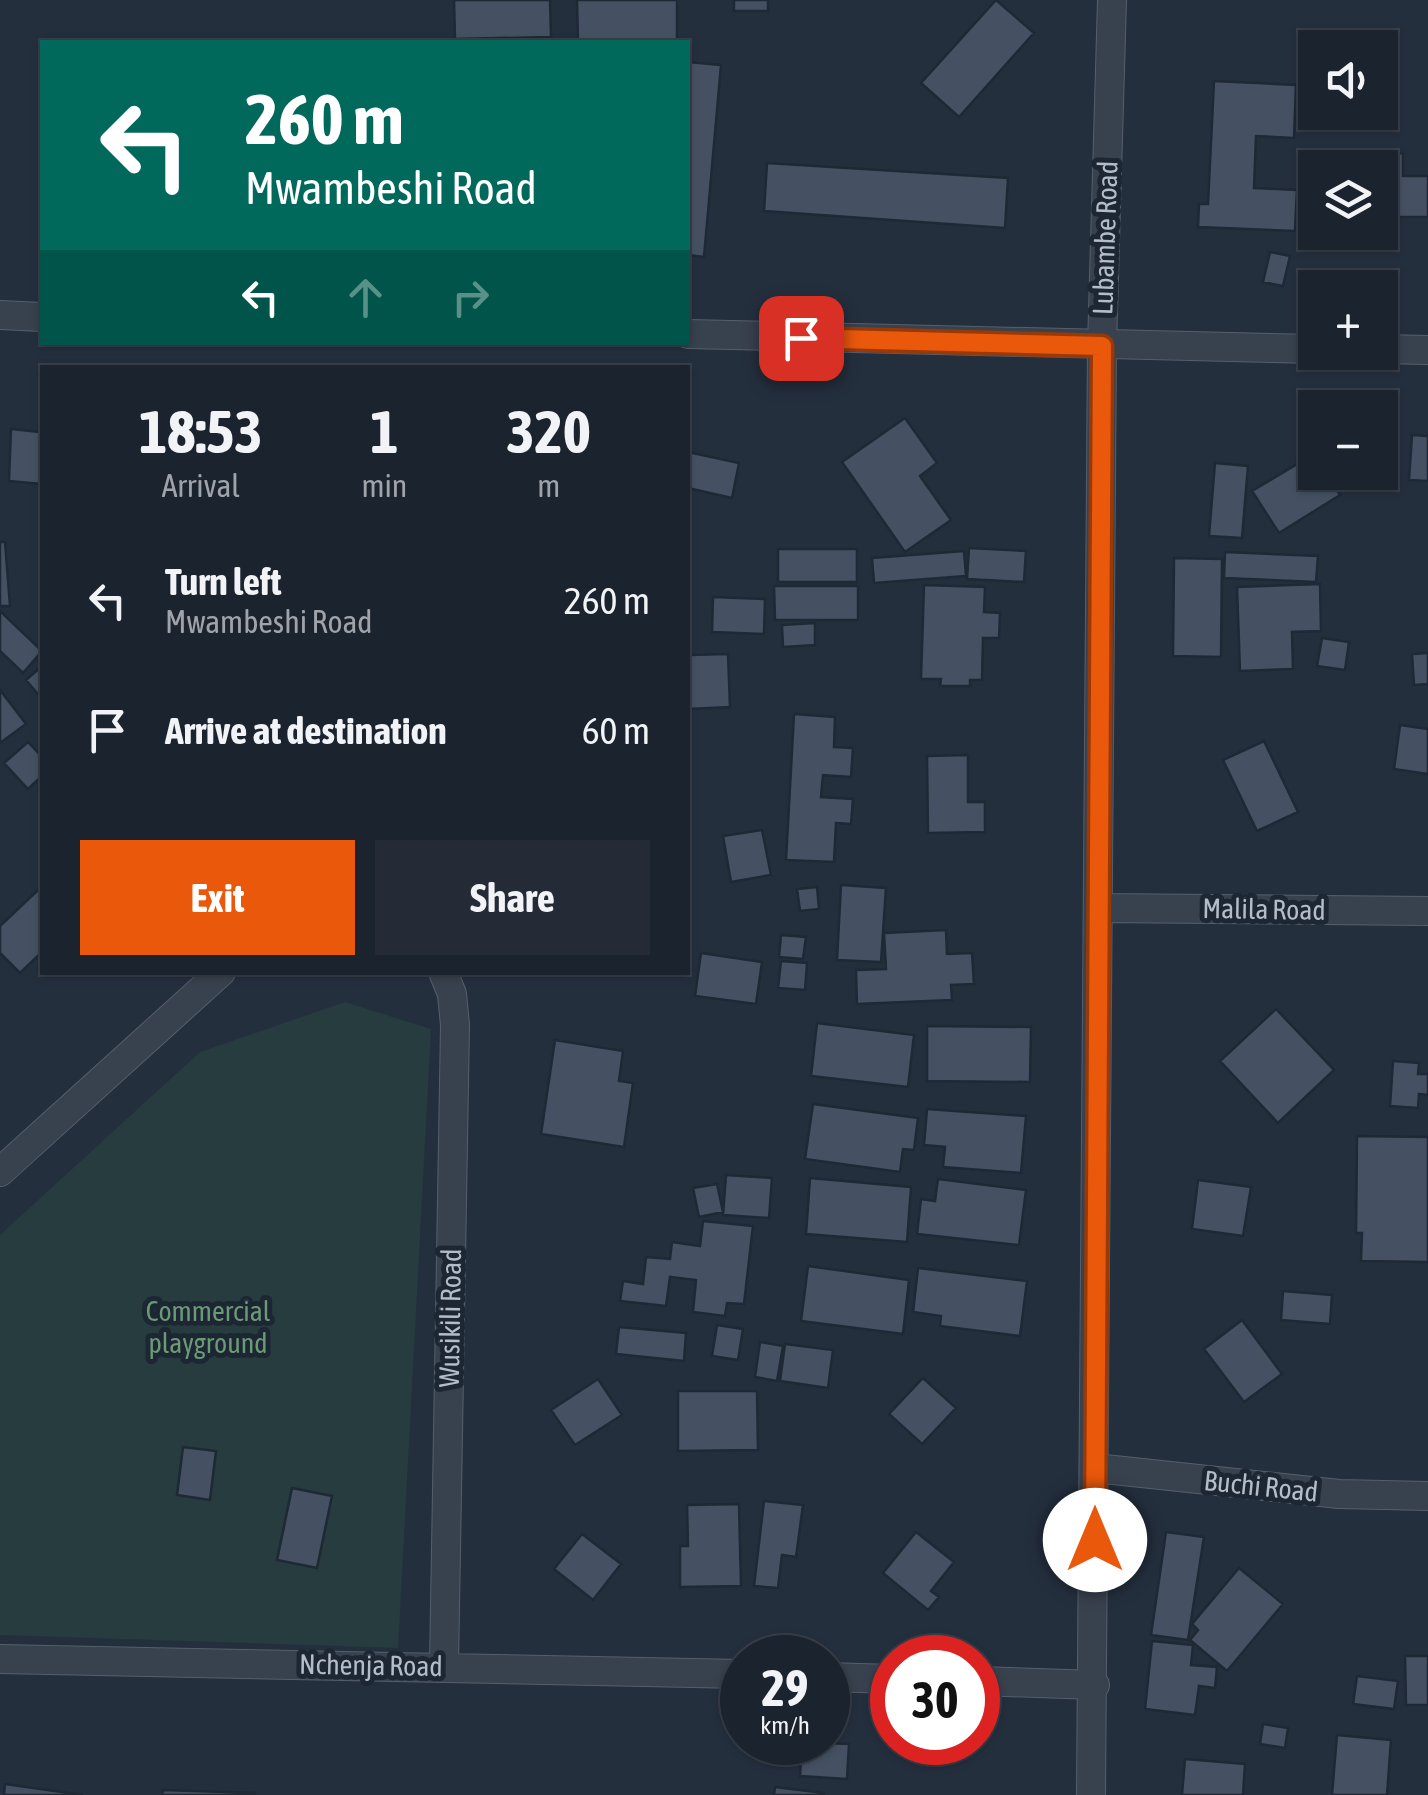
<!DOCTYPE html>
<meta charset="utf-8">
<style>
:root{--surface:#1b232e;--page:#242b36;--text:#f1f3f6;--muted:#a0a4aa;--line:#39404a;--accent:#ea580c}
body{margin:0;font-family:"Asap Condensed",sans-serif;background:var(--page);color:var(--text);height:100vh;display:flex;flex-direction:column;font-size:38px;white-space:nowrap}
*{box-sizing:border-box;margin:0}
p{font-size:32px;color:var(--muted)}
.icon{flex:none;width:55px;height:55px;fill:none;stroke:currentColor;stroke-width:2;stroke-linecap:round;stroke-linejoin:round}
.map{position:relative;flex:1;overflow:hidden}
.panel{position:absolute;left:40px;top:365px;width:650px;height:610px;display:flex;flex-direction:column;background:var(--surface);border-radius:0px;box-shadow:0 2px 8px #0004,0 0 0 2px var(--line)}
.panel>*{flex:none}
.hud{position:absolute;left:40px;top:40px;width:650px;height:305px;border-radius:0px;box-shadow:0 2px 8px #0004,0 0 0 2px var(--line);background:#00695c;color:#fff;overflow:hidden}
.controls{position:absolute;left:1298px;top:30px;display:grid;gap:20px}
.controls a{display:grid;place-items:center;width:100px;height:100px;border-radius:0px;background:var(--surface);box-shadow:0 2px 8px #0004,0 0 0 2px var(--line);font-size:50px}
.speed{position:absolute;left:720px;top:1635px;display:flex;gap:20px;font-size:50px;font-weight:700;text-align:center}
.speed>*{display:grid;place-content:center;width:130px;height:130px;border-radius:50%;background:var(--surface);box-shadow:0 2px 8px #0004,0 0 0 2px var(--line);line-height:1}
.speed small{font-size:25px;font-weight:400}
.speed .limit{border:15px solid #d22;background:#fff;color:#111}
.pin{position:absolute;display:grid;place-items:center;width:85px;height:85px;color:#fff;margin:-42px;border-radius:20px;box-shadow:0 5px 15px #0006}
.me{position:absolute;width:110px;margin:-55px;rotate:0deg;stroke-linejoin:round;filter:drop-shadow(0 0 8px #0008)}
.turn{display:flex;align-items:center;gap:35px;height:210px;padding:0 40px;font-size:45px}
.turn .icon{width:130px;height:130px;stroke-width:2.5}
.turn b{display:block;font-size:70px;line-height:85px}
.lanes{display:flex;align-items:center;height:95px;padding:0 40px;background:#0003;justify-content:center;gap:50px;direction:ltr}
.lanes .off{opacity:.35}
.eta{display:flex;justify-content:space-evenly;align-items:center;height:170px;text-align:center}
.eta b{font-size:60px;font-weight:700;line-height:70px}
.cta{display:flex;gap:20px;margin-top:auto;padding:20px 40px}
.cta a{flex:1;height:115px;border-radius:0px;background:var(--accent);color:#fff;font-size:40px;font-weight:700;line-height:115px;text-align:center}
.cta a+a{background:var(--page);color:var(--text)}
ul{padding:0;list-style:none}
li{display:flex;align-items:center;gap:30px;height:130px;padding:0 40px}
li div{flex:1}
li b{display:block;font-size:38px}
li em{font-style:normal}
.map>svg:first-child{display:block}
.green{fill:#263c3f}
.building{fill:#455162;stroke:#1f2835;stroke-width:2.5}
.lines{fill:none;stroke-linecap:round;stroke-linejoin:round}
.minor-casing{stroke:#565f6c;stroke-width:30}
.minor{stroke:#38414e;stroke-width:28}
.route-casing{stroke:#983908;stroke-width:25}
.route{stroke:#ea580c;stroke-width:18}
.labels{text-anchor:middle;dominant-baseline:central;stroke-width:10;stroke-linejoin:round;paint-order:stroke}
.street-label{font-size:28px;fill:#b4bcc9;stroke:#1d2633}
.park-label{font-size:28px;fill:#6b9a76;stroke:#1d2633}
</style>
<div class="map">
<svg width="1428" height="1795" viewBox="0 0 1428 1795">
<rect width="100%" height="100%" fill="#242f3e"/>
<path class="green" d="M345,1002L431,1029L398,1648L0,1635V1235L200,1052Z"/>
<path class="building" d="M454,0H550L551,37L455,39Z
M577,0H677V42H578Z
M734,0H768V11H734Z
M996,0L1034,33L959,117L921,83Z
M688,62L721,65L704,257L688,255Z
M1214,81L1296,85L1294,138L1256,136L1254,188L1297,190L1295,231L1198,227L1199,204H1208Z
M1403,153V176H1428V217H1396L1395,201H1380V168H1316V154Z
M767,163L1008,178L1005,228L764,211Z
M1270,252L1290,256L1283,286L1263,282Z
M42,393V484L9,481L11,429L41,432Z
M905,418L937,463L920,476L951,520L905,552L842,462Z
M1412,435L1428,436V481L1409,480Z
M688,452L739,463L732,498L688,488Z
M1314,454L1315,472H1326L1340,495L1279,533L1252,491Z
M1215,463L1248,466L1242,538L1209,536Z
M0,542H5L10,606H0Z
M969,548L1026,551L1024,582L967,579Z
M778,549H857V582H778Z
M964,551L966,576L874,583L872,558Z
M1225,552L1318,556L1316,582L1224,578Z
M1174,558L1222,559L1221,657L1173,656Z
M1320,584L1321,631L1292,632L1293,669L1240,671L1237,587Z
M924,585L985,587L984,612L1000,613L999,638H983L982,680H970V686H940L941,679H921Z
M774,586H858V620H775Z
M713,597L765,599L764,634L712,632Z
M0,611L42,651L23,673L0,651Z
M815,623V645L783,647L782,625Z
M1322,638L1349,642L1345,670L1317,666Z
M1428,653V684L1414,685L1412,654Z
M728,654L730,707L688,709V655Z
M42,666V699L26,680Z
M0,690L26,724L0,743Z
M794,714L835,717L834,747L853,748L851,777L823,775L821,797L853,799L851,824L836,823L834,862L786,860Z
M1400,725L1428,729V774L1394,769Z
M1264,741L1298,812L1257,831L1223,760Z
M28,742L42,757V776L28,789L4,763Z
M968,755V802H985V832L928,833L927,756Z
M762,830L771,875L731,882L723,836Z
M841,885L886,888L881,962L837,960Z
M817,887L819,909L800,911L797,889Z
M38,890L42,895V952L20,973L0,953V926Z
M946,930L947,954L972,953L974,984L951,985L952,1000L857,1004L856,970L886,969L884,933Z
M781,935L806,937L803,959L779,957Z
M701,953L762,962L756,1004L695,996Z
M781,961L807,963L805,990L778,988Z
M1276,1009L1334,1070L1278,1123L1220,1061Z
M817,1023L914,1035L908,1087L811,1076Z
M927,1026L1031,1027L1030,1082L927,1081Z
M555,1040L623,1051L619,1081L633,1083L624,1147L541,1134Z
M1393,1061L1419,1063L1418,1074H1428V1095L1419,1094L1418,1108L1390,1106Z
M813,1104L918,1118L914,1150L903,1149L900,1172L805,1159Z
M927,1109L1026,1116L1021,1173L943,1167L945,1147L924,1145Z
M1357,1136L1428,1137V1262L1361,1261L1362,1233H1356Z
M726,1175L772,1178L769,1218L723,1215Z
M810,1178L911,1187L907,1242L806,1234Z
M938,1179L1026,1190L1019,1245L917,1234L921,1199L935,1201Z
M1198,1180L1251,1187L1243,1236L1192,1229Z
M717,1184L723,1212L699,1217L693,1188Z
M703,1221L753,1226L744,1304L727,1303L725,1316L693,1312L696,1280L670,1277L666,1306L620,1301L623,1281L643,1284L646,1257L670,1259L672,1242L700,1246Z
M808,1266L909,1280L903,1334L801,1321Z
M918,1268L1027,1281L1020,1336L940,1326L941,1316L913,1312Z
M1283,1291L1332,1295L1330,1324L1281,1320Z
M1242,1320L1282,1374L1244,1402L1204,1349Z
M717,1325L743,1329L738,1360L712,1356Z
M619,1327L686,1333L684,1361L616,1354Z
M760,1342L783,1346L777,1381L755,1377Z
M785,1344L833,1350L828,1388L780,1381Z
M923,1378L956,1408L922,1444L889,1414Z
M598,1379L622,1415L575,1445L551,1410Z
M678,1391H757L758,1450L678,1451Z
M183,1447L216,1451L210,1500L177,1495Z
M292,1488L332,1496L317,1568L277,1560Z
M764,1501L803,1505L796,1557L782,1555L778,1588L754,1586Z
M739,1504L741,1586L680,1587V1546H688L687,1505Z
M916,1532L954,1562L931,1591L939,1597L928,1610L883,1573Z
M1166,1532L1204,1537L1188,1640L1151,1635Z
M582,1534L621,1564L593,1600L554,1569Z
M1239,1568L1283,1604L1227,1671L1190,1640L1198,1630L1192,1624Z
M1152,1641L1193,1645L1191,1665L1217,1667L1215,1688L1199,1686L1195,1715L1145,1709Z
M1405,1656H1428V1705H1406Z
M1357,1676L1398,1681L1394,1709L1353,1704Z
M1263,1724L1288,1728L1285,1748L1260,1744Z
M1337,1735L1391,1740L1387,1795H1332Z
M802,1742L849,1744L847,1779L800,1776Z
M1185,1759L1245,1764L1243,1795H1182Z
M5,1784L83,1795H4Z
M775,1787L824,1793V1795H774Z
M163,1790L255,1793V1795H162Z"/>
<g class="lines">
<g class="minor-casing">
<path id="minor" d="M0,315L42,317
M688,334L1315,349
M1380,349L1428,350
M1099,908L1428,911
M443,972L452,994L455,1025L444,1666
M0,1172L221,972
M1095,1468L1339,1494L1428,1496
M0,1659L742,1674
M828,1677L892,1679
M978,1681L1095,1685
M1091,1795L1102,346L1112,0"/>
</g>
<use href="#minor" class="minor"/>
</g>
<g class="lines">
<g class="route-casing">
<path id="route" d="M801,338L1102,346L1095,1540"/>
</g>
<use href="#route" class="route"/>
</g>
<g class="labels">
<g class="street-label">
<text transform="translate(1105 238) rotate(-88)">Lubambe Road</text>
<text transform="translate(1264 909) rotate(1)">Malila Road</text>
<text transform="translate(450 1318) rotate(-89)">Wusikili Road</text>
<text transform="translate(1261 1486) rotate(6)">Buchi Road</text>
<text transform="translate(371 1665) rotate(1)">Nchenja Road</text>
</g>
<g class="park-label">
<text x="208" y="1311">Commercial<tspan x="208" dy="32">playground</tspan></text>
</g>
</g>
</svg>
<div class="controls">
<a><svg class="icon" aria-label="sound" viewBox="0 0 24 24"><path d="M4 9h4l5-4v14l-5-4H4zM17 9q2 3 0 6"/></svg></a>
<a><svg class="icon" aria-label="layers" viewBox="0 0 24 24"><path d="M12 4l9 5-9 5-9-5zM3 14l9 5 9-5"/></svg></a>
<a>+</a>
<a>−</a>
</div>
<div class="speed"><div>29<small>km/h</small></div><div class="limit">30</div></div>
<div class="pin" style="left:801px;top:338px;background:#d93025"><svg class="icon" aria-label="arrive" viewBox="0 0 24 24"><path d="M6 21V4h12l-3 4 3 4H6"/></svg></div>
<svg class="me" style="left:1095px;top:1540px" viewBox="-20 -20 40 40"><circle r="19" fill="#fff"/><path d="M0-13L10 11 0 6-10 11z" fill="#ea580c"/></svg>
<div class="hud">
<div class="turn"><svg class="icon" aria-label="left" viewBox="0 0 24 24"><path d="M17 20v-9H6M10 6l-5 5 5 5"/></svg><div><b>260 m</b>Mwambeshi Road</div></div>
<div class="lanes"><svg class="icon" aria-label="left" viewBox="0 0 24 24"><path d="M17 20v-9H6M10 6l-5 5 5 5"/></svg><svg class="icon off" aria-label="ahead" viewBox="0 0 24 24"><path d="M12 20V5M6 11l6-6 6 6"/></svg><svg class="icon off" aria-label="right" viewBox="0 0 24 24"><path d="M7 20v-9h11M14 6l5 5-5 5"/></svg></div>
</div>
<section class="panel">
<div class="eta">
<div><b>18:53</b><p>Arrival</p></div>
<div><b>1</b><p>min</p></div>
<div><b>320</b><p>m</p></div>
</div>
<ul>
<li><svg class="icon" aria-label="left" viewBox="0 0 24 24"><path d="M17 20v-9H6M10 6l-5 5 5 5"/></svg><div><b>Turn left</b><p>Mwambeshi Road</p></div><em>260 m</em></li>
<li><svg class="icon" aria-label="arrive" viewBox="0 0 24 24"><path d="M6 21V4h12l-3 4 3 4H6"/></svg><div><b>Arrive at destination</b></div><em>60 m</em></li>
</ul>
<div class="cta"><a>Exit</a><a>Share</a></div>
</section>
</div>
